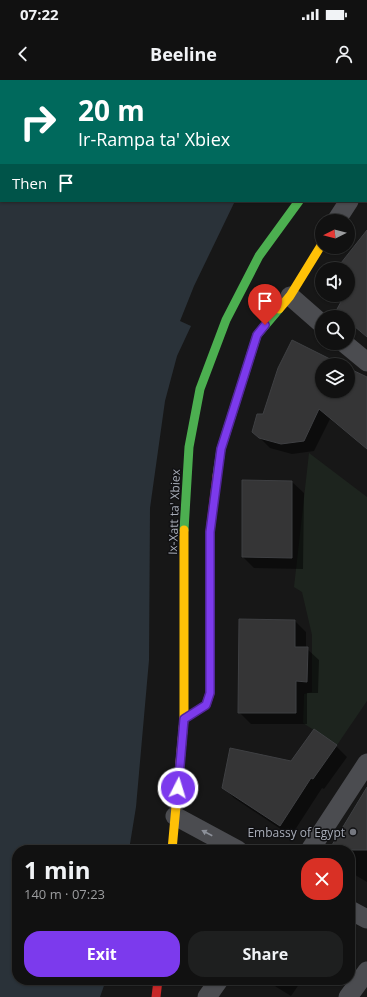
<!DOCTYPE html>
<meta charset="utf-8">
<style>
:root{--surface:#111;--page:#1e1f1f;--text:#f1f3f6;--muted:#9c9d9f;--line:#303131;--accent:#7c3aed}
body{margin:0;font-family:"Open Sans",sans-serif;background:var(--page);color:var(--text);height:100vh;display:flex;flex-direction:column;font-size:15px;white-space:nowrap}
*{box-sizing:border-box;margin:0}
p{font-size:13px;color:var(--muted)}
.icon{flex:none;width:22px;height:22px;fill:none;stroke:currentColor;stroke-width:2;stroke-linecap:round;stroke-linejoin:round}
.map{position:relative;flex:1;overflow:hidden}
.side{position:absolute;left:12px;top:765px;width:343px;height:140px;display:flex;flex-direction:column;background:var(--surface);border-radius:16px;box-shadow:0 1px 3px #0004,0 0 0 1px var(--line)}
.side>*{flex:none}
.hud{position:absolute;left:0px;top:0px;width:367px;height:122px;box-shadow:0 1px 3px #0004,0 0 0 1px var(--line);background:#00695c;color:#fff;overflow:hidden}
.needle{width:26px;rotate:264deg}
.fabs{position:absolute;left:315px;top:134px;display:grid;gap:8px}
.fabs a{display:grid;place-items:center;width:40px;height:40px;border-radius:50%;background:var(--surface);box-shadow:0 1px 3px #0004,0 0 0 1px var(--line);font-size:20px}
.pin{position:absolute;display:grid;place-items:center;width:34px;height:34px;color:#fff;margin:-41px -17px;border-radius:50% 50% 50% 0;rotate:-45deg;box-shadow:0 0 4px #0007}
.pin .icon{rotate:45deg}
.me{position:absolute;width:44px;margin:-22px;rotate:5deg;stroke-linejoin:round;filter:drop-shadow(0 0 3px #0008)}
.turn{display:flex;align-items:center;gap:14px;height:84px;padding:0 12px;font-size:18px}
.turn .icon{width:52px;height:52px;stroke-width:2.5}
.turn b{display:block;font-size:28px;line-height:34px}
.then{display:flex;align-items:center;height:38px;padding:0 12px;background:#0003;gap:8px;font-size:15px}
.round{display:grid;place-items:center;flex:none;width:42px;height:42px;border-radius:16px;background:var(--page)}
.headline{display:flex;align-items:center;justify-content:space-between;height:68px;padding:0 12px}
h1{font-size:24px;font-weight:700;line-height:30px}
.cta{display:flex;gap:8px;margin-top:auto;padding:8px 12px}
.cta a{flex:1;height:46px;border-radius:16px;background:var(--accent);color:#fff;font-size:16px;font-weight:700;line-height:46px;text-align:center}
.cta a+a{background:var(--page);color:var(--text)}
.status{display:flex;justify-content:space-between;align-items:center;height:28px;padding:0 20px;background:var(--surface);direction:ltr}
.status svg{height:11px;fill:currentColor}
header{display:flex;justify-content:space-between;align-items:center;height:52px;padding:0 12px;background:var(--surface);font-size:18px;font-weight:700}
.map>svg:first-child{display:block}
.green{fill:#1d241e}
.water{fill:#2a3239}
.shadow{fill:#0007}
.building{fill:#353536;stroke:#3f4043}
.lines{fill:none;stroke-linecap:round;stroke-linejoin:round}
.street{stroke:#4b4c50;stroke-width:19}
.fast{stroke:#4caf50;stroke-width:9}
.slow{stroke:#ffc107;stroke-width:9}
.jam{stroke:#c62828;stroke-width:9}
.oneway{fill:#8c9099}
.route-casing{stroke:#51269a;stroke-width:10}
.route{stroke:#7c3aed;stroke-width:7}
.poi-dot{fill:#757880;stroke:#111113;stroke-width:1.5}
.labels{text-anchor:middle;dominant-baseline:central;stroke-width:3;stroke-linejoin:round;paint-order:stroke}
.street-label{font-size:12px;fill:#a8adb8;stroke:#111113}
.poi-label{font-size:12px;fill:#a8adb8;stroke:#111113;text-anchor:end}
</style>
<div class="status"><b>07:22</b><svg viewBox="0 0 49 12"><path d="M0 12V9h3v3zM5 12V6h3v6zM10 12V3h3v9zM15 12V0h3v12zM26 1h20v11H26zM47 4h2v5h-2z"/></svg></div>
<header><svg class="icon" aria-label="back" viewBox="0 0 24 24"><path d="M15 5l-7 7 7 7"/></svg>Beeline<svg class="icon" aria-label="person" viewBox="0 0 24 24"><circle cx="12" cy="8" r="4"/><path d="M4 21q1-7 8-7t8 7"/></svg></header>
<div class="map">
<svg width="367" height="917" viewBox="0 0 367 917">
<rect width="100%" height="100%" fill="#171717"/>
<path class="green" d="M309,373L367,417V621L337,665L303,643L304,614L312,612V555L302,512L294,507Z"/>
<path class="water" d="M0,0H308L1,1V121H235L194,206L180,241L191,246L177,276L165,321L150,428L149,580L136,727L129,770H17V900H106L100,917H0Z"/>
<path class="shadow" d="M318,0H361L362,1H317Z
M367,4V41H366V5Z
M367,152V257L348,242V237H343L344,219L340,215H348V189H340Z
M292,262L340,285H322V311H348V289L367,304V369L330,339L314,371L292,374L270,368L254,352L264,335Z
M243,401L292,402L304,413L303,489L254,488L243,477Z
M295,541L306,552V568L319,580L318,613H307V644H251L239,632Z
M336,666L347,677L324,709L322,708L291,756L234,718L223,707Z
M367,708V802L350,792V770H330Z
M265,900H302L291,916Z"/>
<path class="building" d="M367,150V257L348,241V237H343L336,231L343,218L339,215H348V189H339L341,183Z
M292,260L342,285H322V311H348V288L367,297V369L319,329L304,361L281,364L259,358L252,352L257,334H263L278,288Z
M242,400L292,401V478L242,477Z
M239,539L295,540V567H308L307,602L296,601V633H238Z
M314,649L337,665L313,699L311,698L280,746L222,708L230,668L291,681Z
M367,707V770H329Z"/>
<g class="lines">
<path class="street" d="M366,107L367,106
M336,141L349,121
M290,216L322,244
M344,263L367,282
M175,736L238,770
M310,770L367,683
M350,830L367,839
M207,917L219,900
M348,917L367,891"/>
<path class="fast" d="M366,57H367
M217,396L221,369L257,255L279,229
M184,450L189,367L200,309L226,240L259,176L299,121"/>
<path class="slow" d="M279,229L290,216L322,164
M172,770L184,639V450"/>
<path class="jam" d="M184,639L206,625L210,613V452L217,396
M156,917L158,900"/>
</g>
<defs><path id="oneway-solid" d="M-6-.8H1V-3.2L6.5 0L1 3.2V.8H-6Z"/></defs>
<use class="oneway" href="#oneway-solid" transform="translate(207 753) rotate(-152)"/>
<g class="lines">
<g class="route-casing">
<path id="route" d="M178,708L184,639L206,625L210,613V452L221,369L257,255L265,245"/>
</g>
<use href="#route" class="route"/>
</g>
<circle class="poi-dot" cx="353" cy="752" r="4"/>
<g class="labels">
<g class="street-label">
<text transform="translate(174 432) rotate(-88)">Ix-Xatt ta' Xbiex</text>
</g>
<g class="poi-label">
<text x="345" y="752">Embassy of Egypt</text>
</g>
</g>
</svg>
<div class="fabs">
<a><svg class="needle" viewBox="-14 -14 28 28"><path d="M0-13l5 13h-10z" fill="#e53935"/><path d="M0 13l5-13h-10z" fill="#9c9d9f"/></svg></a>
<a><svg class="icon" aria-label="sound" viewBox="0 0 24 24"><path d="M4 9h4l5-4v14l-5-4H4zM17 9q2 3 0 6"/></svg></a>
<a><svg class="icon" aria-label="search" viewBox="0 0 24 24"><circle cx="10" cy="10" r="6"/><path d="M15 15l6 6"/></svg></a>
<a><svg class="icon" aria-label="layers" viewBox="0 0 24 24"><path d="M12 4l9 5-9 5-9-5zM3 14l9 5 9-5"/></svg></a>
</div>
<div class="pin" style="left:265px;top:245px;background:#d93025"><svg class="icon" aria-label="arrive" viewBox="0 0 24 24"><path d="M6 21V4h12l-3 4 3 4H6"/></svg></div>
<svg class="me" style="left:178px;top:708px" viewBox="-20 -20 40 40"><circle r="17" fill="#7c3aed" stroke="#fff" stroke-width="3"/><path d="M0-11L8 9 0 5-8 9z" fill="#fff"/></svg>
<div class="hud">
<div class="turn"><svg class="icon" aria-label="right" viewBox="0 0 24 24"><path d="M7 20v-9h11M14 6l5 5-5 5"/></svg><div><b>20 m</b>Ir-Rampa ta' Xbiex</div></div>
<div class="then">Then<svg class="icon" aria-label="arrive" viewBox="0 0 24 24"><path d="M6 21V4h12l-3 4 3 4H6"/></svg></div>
</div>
<section class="side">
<div class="headline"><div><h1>1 min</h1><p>140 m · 07:23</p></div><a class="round" style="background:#d93025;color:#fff"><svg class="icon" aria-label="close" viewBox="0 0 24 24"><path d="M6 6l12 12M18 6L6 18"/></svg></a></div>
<div class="cta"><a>Exit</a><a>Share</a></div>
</section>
</div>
